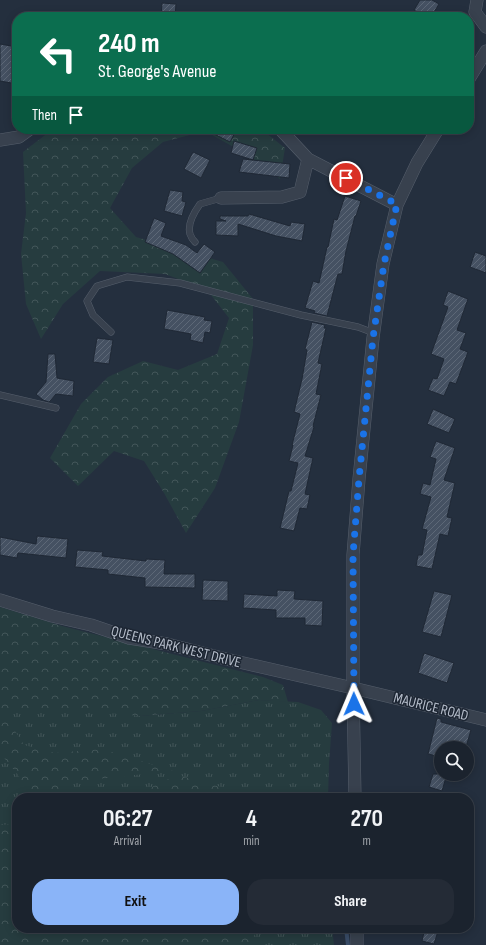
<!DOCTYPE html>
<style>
:root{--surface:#1b232e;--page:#242b36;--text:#f1f3f6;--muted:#a0a4aa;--line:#39404a;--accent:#8ab4f8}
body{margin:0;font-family:"Sofia Sans Condensed",sans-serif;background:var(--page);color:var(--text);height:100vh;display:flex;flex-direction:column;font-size:15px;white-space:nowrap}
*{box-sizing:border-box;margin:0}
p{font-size:13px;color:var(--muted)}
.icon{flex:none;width:22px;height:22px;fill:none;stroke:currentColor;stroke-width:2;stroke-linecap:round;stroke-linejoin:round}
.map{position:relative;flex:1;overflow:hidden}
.panel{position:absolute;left:12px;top:793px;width:462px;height:140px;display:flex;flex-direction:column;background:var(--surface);border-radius:16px;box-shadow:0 2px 10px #0003,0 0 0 1px var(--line)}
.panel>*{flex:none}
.hud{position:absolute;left:12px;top:12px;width:462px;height:122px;border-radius:16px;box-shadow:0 2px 10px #0003,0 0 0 1px var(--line);background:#0b6e4f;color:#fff;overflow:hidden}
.controls{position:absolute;left:434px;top:741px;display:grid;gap:8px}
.controls a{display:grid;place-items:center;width:40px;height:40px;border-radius:50%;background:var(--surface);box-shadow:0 2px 10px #0003,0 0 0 1px var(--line);font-size:20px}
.pin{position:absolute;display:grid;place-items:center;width:34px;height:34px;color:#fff;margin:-17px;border:2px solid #fff;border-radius:50%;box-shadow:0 1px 4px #0007}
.me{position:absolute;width:44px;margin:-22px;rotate:359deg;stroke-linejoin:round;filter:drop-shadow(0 0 3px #0008)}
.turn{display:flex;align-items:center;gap:14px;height:84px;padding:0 20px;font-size:18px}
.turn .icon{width:52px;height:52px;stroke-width:2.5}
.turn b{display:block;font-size:28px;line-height:34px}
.then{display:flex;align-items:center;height:38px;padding:0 20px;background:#0003;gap:8px;font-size:15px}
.eta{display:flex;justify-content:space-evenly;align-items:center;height:68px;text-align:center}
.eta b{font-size:24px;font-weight:700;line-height:28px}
.action{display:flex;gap:8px;margin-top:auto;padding:8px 20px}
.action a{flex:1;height:46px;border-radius:16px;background:var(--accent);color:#111;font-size:16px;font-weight:700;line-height:46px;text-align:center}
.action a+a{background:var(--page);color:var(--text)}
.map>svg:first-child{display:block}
.grass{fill:url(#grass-tufts)}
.forest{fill:url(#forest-crowns)}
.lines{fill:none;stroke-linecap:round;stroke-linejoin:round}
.stream{stroke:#394c67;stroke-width:4}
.building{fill:url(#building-hatch);stroke:#1f2835}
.service-casing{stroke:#565f6c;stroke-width:7}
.minor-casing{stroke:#565f6c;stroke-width:13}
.service{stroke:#38414e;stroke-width:6}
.minor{stroke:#38414e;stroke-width:12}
.route{stroke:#1a73e8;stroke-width:7;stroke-dasharray:0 12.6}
.labels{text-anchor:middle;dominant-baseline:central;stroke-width:3;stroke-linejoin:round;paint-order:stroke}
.street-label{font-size:15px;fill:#b4bcc9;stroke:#1d2633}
</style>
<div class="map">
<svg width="486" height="945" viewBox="0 0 486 945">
<defs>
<pattern id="grass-tufts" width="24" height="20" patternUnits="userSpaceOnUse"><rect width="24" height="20" fill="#263c3f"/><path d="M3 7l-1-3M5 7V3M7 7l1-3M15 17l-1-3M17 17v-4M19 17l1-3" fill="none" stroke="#435659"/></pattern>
<pattern id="forest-crowns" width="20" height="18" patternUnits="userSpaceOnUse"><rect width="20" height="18" fill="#263c3f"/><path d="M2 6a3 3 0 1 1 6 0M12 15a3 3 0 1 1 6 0" fill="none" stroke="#435659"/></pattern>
<pattern id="building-hatch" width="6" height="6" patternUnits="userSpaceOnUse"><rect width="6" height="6" fill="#455162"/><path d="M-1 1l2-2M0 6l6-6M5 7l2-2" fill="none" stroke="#5d6877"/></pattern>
</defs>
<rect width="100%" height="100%" fill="#242f3e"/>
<path class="grass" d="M0,688L140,716L201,711L259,700L298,702L321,710L332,723L329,764L328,798H17V928H332L334,945H0Z"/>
<path class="forest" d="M53,129H261L285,148L280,179L246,154L205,131L163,142L132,168L110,208L136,237L223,262L253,299V345L239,422L215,488L186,533L164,493L144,461L114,451L78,486L50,458L81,404L108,377L143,361L178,370L217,354L229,318L207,290L165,274L100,271L63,304L41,339L26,304L21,254L26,213L23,152Z
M0,607L62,626L263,677L283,685L288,702L259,700L201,711L140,716L68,709L29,712L5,710V715L24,745L55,753L102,749L173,771L97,779L58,787L64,798H22L19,776L0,753Z
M177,775L221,787L234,798H124L135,795Z
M17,818V928H258L253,938L252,945H0V825L15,824Z"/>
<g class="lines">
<path class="stream" d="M346,928L348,945"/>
</g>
<path class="building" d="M420,0H432L439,4L431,17H426L414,10Z
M162,3L176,4L175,17H161Z
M0,44L17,47V84L0,81Z
M204,129H237L230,142Z
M234,141L257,148L253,160L231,153Z
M193,152L210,160L201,178L184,169Z
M243,159L290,164L289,178L239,172Z
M170,190L183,192L182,201L186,202L182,216L164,211Z
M345,196L361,201L356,216H355L346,251L342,274H338L327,316L314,313L315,311L305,308L313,281L319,283L327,247H328L334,219L337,220Z
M249,214L290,226L291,222L305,224L302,241L276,236L238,224V236L216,235V221H226L220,219V216H248Z
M154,218L166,223L161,236L186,245L197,253L204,244L215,252L200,273L173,254L145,242Z
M475,252L486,256V273L470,267Z
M448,291L468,299L457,330L466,333L460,349L468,352L456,384L450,382L444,396L428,390L433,378L437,379L444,359L431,354L448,307L443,305Z
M167,310L205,317L204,320L212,321L210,333L205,332L203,343L190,340L191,334L164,329Z
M312,322L325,325L324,328H326L318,363L322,364L316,394L321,395L313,426L314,427L305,456L313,458L305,494L310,495L307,509L300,508L294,531L280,528L289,491H291L298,463L289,461L293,445H292L300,414L294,412L302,379L307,350L305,349Z
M97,338L113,340L109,364L93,362Z
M48,354H55L57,378L74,381L73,396L56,394L49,402L43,400L36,394L46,382Z
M433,409L455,419L449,433L427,424Z
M436,441L455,448L444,480L455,483L447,517L452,518L448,536L440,534L432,569L416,566L418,555H422L427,530L422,529L431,497L420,494L423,483L430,485L436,459L430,457Z
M37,536L68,539L66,558L18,553L17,558L0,555V537L36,544Z
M77,550L103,552L102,556L146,561V559L165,560L164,574H195V588L145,587V578L108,574V570L75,567Z
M203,580L228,581V601L202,600Z
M277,590L295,591L294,599L323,601L322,626L305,625V618H276V610L243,608L244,594L277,596Z
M434,591L452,595L441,637L422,632Z
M424,653L454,663L447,683L418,673Z
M437,718L441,719V722L471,730L466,747L450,743L448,748H441V757L428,754Z
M433,774H447L442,791L429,787Z
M425,928H439L434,944L422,941Z"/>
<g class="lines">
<g class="service-casing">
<path id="service" d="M195,242C193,240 191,237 190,234C187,224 195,211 200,204L221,198
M111,332L93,315L87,301L97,286L127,277L180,283L301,315L358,327L374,333
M0,395L56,408"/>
</g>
<g class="minor-casing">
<path id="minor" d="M477,0L475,12L486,27
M469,79L486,51
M280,129L308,159L397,205
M0,140L19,137L30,129
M221,198L282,197L300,192L308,159
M0,600L52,616L91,625L129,638L167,644L226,659L353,688L486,720
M355,798L353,688V555L359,479L373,338L383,264L397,205L417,163L438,129
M357,928V945"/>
</g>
<use href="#service" class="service"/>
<use href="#minor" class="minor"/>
</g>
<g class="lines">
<path class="route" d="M346,178L397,204L384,264L373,338L359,479L353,555L354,704"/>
</g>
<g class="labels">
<g class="street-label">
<text transform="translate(176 647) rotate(14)">QUEENS PARK WEST DRIVE</text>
<text transform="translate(431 707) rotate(14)">MAURICE ROAD</text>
</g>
</g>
</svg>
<div class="controls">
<a><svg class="icon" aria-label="search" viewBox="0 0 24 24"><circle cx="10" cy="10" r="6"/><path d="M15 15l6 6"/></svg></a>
</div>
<div class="pin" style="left:346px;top:178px;background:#d93025"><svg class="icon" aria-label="arrive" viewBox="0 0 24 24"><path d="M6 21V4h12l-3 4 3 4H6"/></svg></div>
<svg class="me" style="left:354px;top:704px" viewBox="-20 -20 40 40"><path d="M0-17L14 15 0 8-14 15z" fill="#1a73e8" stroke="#fff" stroke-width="4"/></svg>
<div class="hud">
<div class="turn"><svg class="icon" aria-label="left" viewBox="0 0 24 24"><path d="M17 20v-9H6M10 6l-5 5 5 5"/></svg><div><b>240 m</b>St. George's Avenue</div></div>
<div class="then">Then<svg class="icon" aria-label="arrive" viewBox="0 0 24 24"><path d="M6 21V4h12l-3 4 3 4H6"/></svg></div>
</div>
<section class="panel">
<div class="eta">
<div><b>06:27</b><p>Arrival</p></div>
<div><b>4</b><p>min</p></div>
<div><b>270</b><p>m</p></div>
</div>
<div class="action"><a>Exit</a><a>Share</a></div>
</section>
</div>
